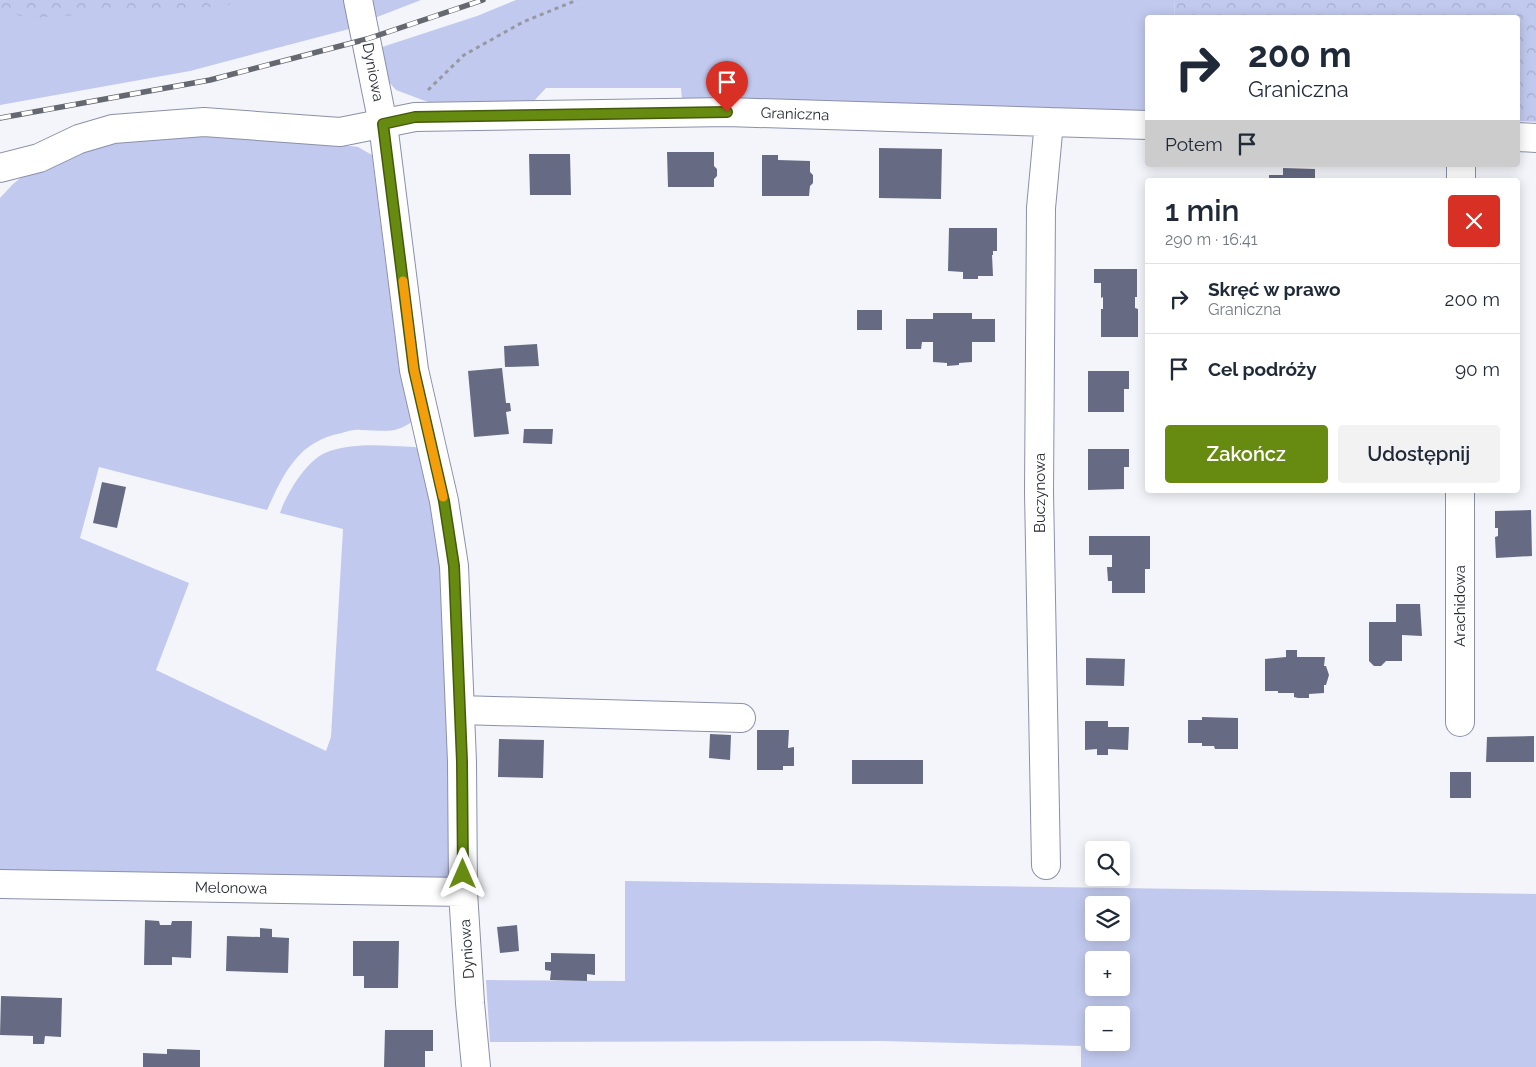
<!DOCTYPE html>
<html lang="pl">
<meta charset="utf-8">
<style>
:root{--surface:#fff;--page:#f2f2f3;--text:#1f2937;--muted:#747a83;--line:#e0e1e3;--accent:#678b10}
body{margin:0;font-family:Raleway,sans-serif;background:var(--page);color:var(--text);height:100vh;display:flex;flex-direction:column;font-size:19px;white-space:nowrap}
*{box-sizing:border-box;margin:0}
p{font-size:16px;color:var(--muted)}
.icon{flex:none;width:28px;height:28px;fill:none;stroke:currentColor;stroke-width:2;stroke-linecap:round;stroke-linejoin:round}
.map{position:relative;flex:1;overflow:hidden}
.details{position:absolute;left:1145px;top:178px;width:375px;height:315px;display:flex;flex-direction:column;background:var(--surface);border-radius:5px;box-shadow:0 2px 12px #0003}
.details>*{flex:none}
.hud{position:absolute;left:1145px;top:15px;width:375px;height:152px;border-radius:5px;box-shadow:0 2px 12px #0003;background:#fff;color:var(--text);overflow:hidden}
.fabs{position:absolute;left:1085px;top:841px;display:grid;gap:10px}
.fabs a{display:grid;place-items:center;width:45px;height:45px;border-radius:5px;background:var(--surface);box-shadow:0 2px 12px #0003;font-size:25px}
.pin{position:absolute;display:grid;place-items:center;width:42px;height:42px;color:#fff;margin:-51px -21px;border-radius:50% 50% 50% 0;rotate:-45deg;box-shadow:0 0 5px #0007}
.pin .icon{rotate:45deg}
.me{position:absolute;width:55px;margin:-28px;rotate:0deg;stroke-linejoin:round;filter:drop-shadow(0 0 4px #0008)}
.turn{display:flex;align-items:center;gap:18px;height:105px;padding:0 20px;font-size:22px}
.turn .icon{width:65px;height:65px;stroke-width:2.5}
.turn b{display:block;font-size:35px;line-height:42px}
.then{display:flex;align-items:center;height:48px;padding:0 20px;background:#0003;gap:10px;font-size:19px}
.round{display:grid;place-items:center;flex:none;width:52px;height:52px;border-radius:5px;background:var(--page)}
.headline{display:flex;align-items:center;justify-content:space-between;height:85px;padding:0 20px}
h1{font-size:30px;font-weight:600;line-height:38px}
.action{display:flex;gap:10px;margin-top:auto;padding:10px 20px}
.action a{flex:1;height:58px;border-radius:5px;background:var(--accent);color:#fff;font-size:20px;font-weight:600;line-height:58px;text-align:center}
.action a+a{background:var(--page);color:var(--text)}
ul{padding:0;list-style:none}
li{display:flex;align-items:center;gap:15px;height:70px;padding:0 20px;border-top:1px solid var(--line)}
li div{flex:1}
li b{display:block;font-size:19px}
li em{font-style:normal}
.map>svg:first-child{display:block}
.grass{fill:#c1c9ee;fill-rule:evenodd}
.forest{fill:url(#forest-crowns)}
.building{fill:#666b83}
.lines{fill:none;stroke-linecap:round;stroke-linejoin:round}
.minor-casing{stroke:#8b90aa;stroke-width:30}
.path{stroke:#9799a0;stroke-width:3;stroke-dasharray:4 4;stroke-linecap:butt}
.minor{stroke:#fff;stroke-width:28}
.rail-casing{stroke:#656870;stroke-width:5.5}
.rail{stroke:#fff;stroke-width:4;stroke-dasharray:11;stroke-linecap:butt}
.route-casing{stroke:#435a0a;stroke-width:12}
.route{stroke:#678b10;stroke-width:9}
.slow{stroke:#f59e0b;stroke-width:9}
.labels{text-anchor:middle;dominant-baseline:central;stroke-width:5;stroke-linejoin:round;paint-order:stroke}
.street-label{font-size:15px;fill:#292c36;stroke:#fff}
</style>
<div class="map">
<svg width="1536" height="1067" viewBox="0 0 1536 1067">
<defs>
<pattern id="forest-crowns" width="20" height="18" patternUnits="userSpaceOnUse" patternTransform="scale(1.25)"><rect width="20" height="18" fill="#c1c9ee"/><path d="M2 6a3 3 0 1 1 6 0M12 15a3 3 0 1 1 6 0" fill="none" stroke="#a6adcd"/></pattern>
</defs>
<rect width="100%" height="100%" fill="#f3f5fa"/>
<path class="grass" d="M0,0H346L353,28L190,71L0,105Z
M370,0H421L372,19Z
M516,0H1175L1174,17L1148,18L1147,115L682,100L681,88H546L533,102L436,105L396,90L379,71L376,49L477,16Z
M204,128L358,147L372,155L399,368L413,421C394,435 383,430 361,430C355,429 348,431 342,433C298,441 284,473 267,510L99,467L80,538L189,583L156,670L326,751L331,737L343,529L280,513C287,493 308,457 330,451C357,442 387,446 415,447L422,452L443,561L452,882L0,874V198L13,184L41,162L80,146Z
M625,881L1536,894V1067H1081V1046L882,1041L490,1042L486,980L625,981ZM1094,905H1121V932H1094ZM1094,960H1121V988H1094ZM1094,1015H1121V1042H1094Z"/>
<path class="forest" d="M0,0H235L227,6L28,18L0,10Z
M1175,0H1536V122L1518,121V18L1174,17Z"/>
<path class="building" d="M879,148L942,149L941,199L879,198Z
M667,152H714V166L717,169V176L714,179V187H668Z
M529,154H570L571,195H530Z
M762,155H778V160L810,161V172L813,175V183L810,186L809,196H762Z
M1283,168L1315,169V180H1269V175H1283Z
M949,228H997V251H993V255H992L993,276H978V279H963V272L948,271Z
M1094,269H1137V297H1135V308L1138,309V337H1101V309H1103V297L1101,298V283H1094Z
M857,310H882V330H857Z
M933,313H972V319H995V342H972V362L959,363V365L947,366V363L933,362V342H922L921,349H906V319H933Z
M537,344L539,366L505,367L504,346Z
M502,368L506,403H510L511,411L506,412L509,434L474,437L468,371Z
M1088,371H1129V389H1124V412H1088Z
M524,429H553L552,444L523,443Z
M1088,449H1129V467H1124V489L1088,490Z
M102,482L126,487L117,528L93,523Z
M1531,510L1532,556L1496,558L1495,537L1498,536V528H1495V511Z
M1089,536H1150V569H1145V593H1112V581H1108L1107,567H1112V555H1089Z
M1396,604H1420L1422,636L1402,635V661H1386L1381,666H1374L1369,661V622H1396Z
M1286,650H1297V657H1325L1324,666H1326L1329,675L1326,685H1324V693L1309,694V698H1298L1294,697V693H1278V691H1265V659L1286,657Z
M1086,658L1125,659L1124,686L1086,685Z
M1202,717L1238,718V749H1215L1214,746H1202V743H1188V720H1202Z
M1085,721H1108V727H1129L1128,750L1108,749V755H1097V749L1085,750Z
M757,730H789L788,748L794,747V766H783V770H757Z
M710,734L731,735L730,760L709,758Z
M1534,736V762H1486L1487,737Z
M499,739L544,740L543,778L498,777Z
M852,760H923V784H852Z
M1450,772H1471V798H1450Z
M145,920L159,921L160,925H171L172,921H192L191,958L172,957V965H144Z
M517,925L519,951L500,953L497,927Z
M260,928L272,929V937L289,938L288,973L226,971L227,936L260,937Z
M353,941H399L398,988H364V976H353Z
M551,953L595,954V975L587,974V981L550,980L551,971L545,970V962H551Z
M1,996L62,998L61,1037L45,1036L44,1044H33V1036L0,1035Z
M385,1030H433V1051H425V1067H384Z
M167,1049L200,1050V1067H143V1053L167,1054Z"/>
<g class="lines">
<g class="minor-casing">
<path id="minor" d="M358,0L383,124L414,370L444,501L454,566L462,762L463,892L470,1003L476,1067
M1518,137L1536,138
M0,168L39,158L79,139L113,129L204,122L340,132L415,117L727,112L1148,125
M1461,180V165
M460,710L741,718
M1460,722V490
M1046,865L1039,492L1041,208L1049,122
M0,884L463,892"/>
</g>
<path class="path" d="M428,90L464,55L523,22L577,0"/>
<use href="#minor" class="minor"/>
<g class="rail-casing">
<path id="rail" d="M0,118L210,80L367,39L483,0"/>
</g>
<use href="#rail" class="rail"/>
</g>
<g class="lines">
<g class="route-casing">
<path id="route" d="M463,874L462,762L454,566L444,501L414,370L383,124L415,117L727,112"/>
</g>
<use href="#route" class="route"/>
<path class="slow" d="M403,281L414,370L443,497"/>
</g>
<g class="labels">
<g class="street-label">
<text transform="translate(373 72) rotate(79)">Dyniowa</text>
<text transform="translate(795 114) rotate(2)">Graniczna</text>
<text transform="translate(1040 493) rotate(-90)">Buczynowa</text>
<text transform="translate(1460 606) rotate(-90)">Arachidowa</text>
<text transform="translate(231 888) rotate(1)">Melonowa</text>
<text transform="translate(467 949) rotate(-94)">Dyniowa</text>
</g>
</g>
</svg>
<div class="fabs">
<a><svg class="icon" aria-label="search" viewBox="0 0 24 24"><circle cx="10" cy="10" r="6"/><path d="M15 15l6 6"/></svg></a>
<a><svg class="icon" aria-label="layers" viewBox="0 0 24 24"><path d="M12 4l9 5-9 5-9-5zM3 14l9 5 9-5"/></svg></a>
<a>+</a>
<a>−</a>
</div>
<div class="pin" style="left:727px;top:112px;background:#d93025"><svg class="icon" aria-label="arrive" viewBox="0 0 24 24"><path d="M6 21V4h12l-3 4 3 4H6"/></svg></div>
<svg class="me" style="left:463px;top:874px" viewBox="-20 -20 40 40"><path d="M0-17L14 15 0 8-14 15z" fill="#678b10" stroke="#fff" stroke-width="4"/></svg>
<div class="hud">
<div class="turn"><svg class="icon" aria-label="right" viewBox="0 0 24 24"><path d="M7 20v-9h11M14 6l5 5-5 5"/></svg><div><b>200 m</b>Graniczna</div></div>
<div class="then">Potem<svg class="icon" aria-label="arrive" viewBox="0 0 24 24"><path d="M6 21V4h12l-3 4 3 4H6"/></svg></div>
</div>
<section class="details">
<div class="headline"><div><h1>1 min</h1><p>290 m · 16:41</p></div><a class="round" style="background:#d93025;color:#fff"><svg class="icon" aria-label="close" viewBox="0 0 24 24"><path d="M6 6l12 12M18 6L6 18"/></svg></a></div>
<ul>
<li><svg class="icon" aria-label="right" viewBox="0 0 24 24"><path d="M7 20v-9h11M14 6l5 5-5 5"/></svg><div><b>Skręć w prawo</b><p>Graniczna</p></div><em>200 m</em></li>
<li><svg class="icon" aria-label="arrive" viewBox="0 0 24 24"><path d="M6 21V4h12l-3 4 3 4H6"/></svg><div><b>Cel podróży</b></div><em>90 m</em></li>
</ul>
<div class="action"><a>Zakończ</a><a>Udostępnij</a></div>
</section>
</div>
